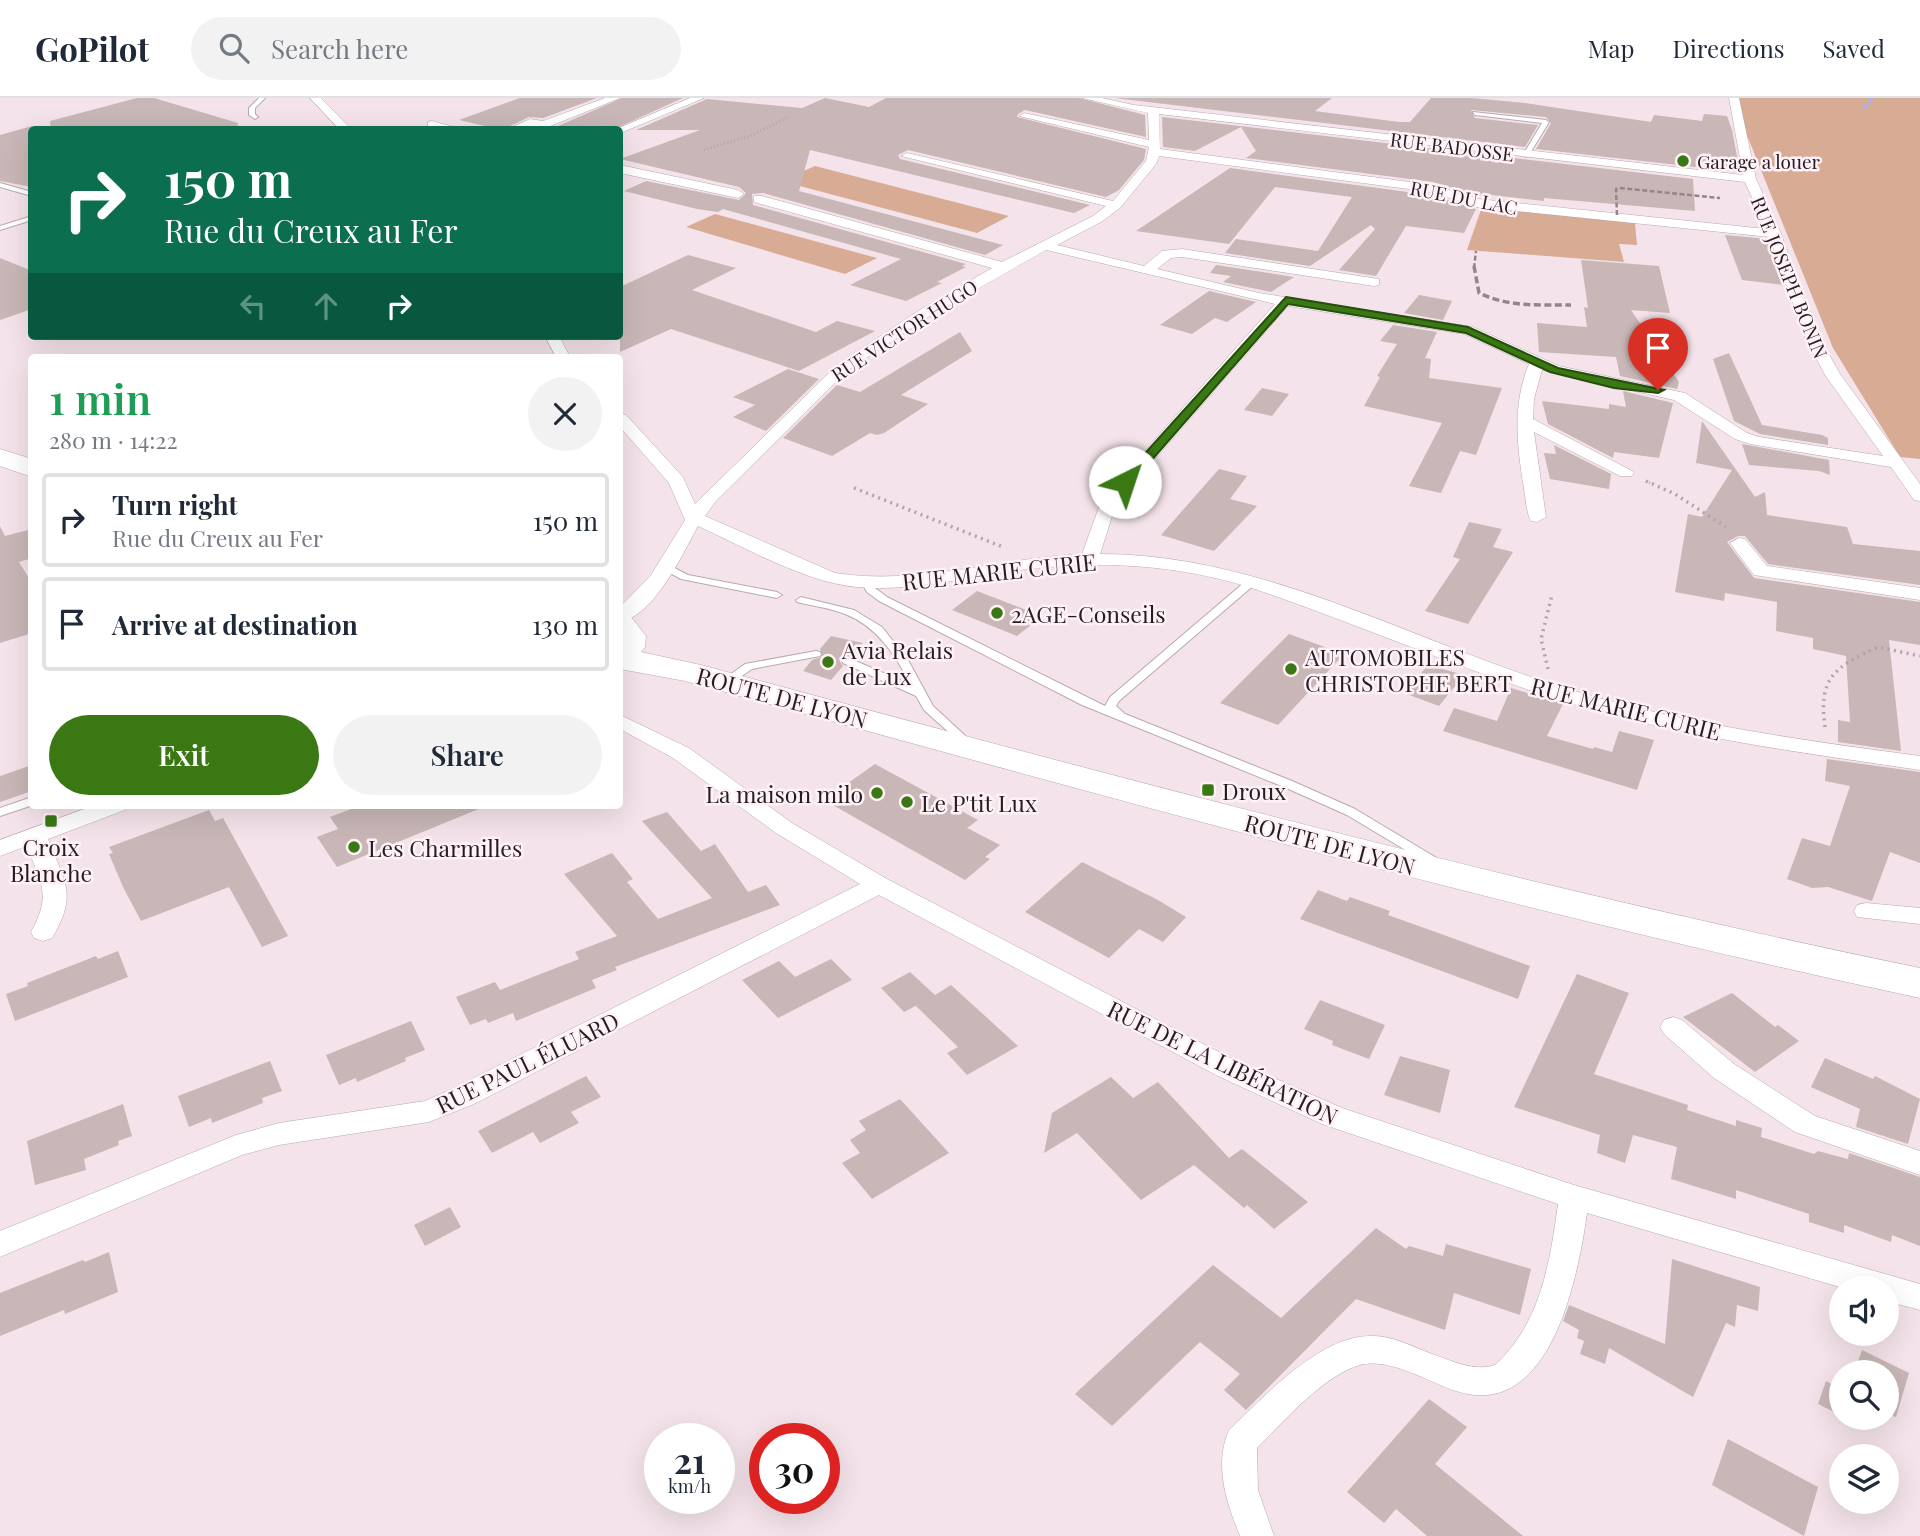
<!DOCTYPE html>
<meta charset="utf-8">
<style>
:root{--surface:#fff;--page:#f2f2f3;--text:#1f2937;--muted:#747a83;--line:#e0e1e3;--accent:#3a7814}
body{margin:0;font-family:"Playfair Display",serif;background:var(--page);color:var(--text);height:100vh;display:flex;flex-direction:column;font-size:26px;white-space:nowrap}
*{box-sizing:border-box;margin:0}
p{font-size:23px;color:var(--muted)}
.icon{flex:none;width:38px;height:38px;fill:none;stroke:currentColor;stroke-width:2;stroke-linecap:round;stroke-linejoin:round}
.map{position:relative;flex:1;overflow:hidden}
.drawer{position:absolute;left:28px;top:256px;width:595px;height:455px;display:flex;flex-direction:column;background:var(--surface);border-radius:7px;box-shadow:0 7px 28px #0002}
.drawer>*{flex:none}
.hud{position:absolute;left:28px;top:28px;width:595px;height:214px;border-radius:7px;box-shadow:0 7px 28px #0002;background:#0b6e4f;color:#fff;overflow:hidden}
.controls{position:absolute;left:1829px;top:1178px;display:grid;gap:14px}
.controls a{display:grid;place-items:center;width:70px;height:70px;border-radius:50%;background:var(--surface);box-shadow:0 7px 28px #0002;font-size:35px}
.speed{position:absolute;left:644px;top:1325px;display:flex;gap:14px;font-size:35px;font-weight:700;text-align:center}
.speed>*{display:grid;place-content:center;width:91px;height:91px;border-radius:50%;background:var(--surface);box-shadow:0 7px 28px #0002;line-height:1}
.speed small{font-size:18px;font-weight:400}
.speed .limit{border:10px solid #d22;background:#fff;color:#111}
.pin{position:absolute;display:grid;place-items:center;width:60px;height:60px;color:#fff;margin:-72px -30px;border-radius:50% 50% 50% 0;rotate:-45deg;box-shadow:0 0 7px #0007}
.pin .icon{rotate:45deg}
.me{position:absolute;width:77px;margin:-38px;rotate:41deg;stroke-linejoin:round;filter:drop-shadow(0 0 5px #0008)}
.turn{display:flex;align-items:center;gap:24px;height:147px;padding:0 21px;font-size:32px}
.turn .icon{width:91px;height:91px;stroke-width:2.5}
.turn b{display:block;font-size:49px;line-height:60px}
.lanes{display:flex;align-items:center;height:66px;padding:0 21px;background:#0003;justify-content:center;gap:35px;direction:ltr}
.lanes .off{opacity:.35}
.round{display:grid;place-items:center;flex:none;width:74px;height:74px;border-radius:37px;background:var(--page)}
.headline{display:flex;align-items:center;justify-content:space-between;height:119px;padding:0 21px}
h1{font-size:42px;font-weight:600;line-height:52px;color:#1e9e55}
.primary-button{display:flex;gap:14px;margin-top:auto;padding:14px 21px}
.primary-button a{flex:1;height:80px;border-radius:42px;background:var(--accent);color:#fff;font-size:28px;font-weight:600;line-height:80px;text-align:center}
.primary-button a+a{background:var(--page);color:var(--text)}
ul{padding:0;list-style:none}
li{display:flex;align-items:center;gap:21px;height:94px;margin:0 14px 10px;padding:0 7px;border:4px solid var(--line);border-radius:7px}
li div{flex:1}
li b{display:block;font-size:26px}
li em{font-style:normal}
header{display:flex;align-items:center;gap:42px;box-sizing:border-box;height:98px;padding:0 35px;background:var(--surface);border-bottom:2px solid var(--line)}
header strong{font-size:33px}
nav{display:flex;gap:38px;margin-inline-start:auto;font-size:24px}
.search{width:490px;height:63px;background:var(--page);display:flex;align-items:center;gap:18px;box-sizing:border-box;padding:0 24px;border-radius:38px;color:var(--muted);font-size:26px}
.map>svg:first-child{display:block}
.green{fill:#d8ab94}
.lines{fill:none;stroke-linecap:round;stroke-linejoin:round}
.stream{fill:#b5aede;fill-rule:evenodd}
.building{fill:#c8b7b6}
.service-casing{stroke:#b8a9af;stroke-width:2}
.minor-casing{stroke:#b8a9af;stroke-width:1}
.primary-casing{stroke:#b8a9af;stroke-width:1}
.path-far1{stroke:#b0a3a9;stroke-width:2.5;stroke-dasharray:1 2.5;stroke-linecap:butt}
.path{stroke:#b0a3a9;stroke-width:3.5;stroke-dasharray:2 4.5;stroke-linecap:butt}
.service{fill:#fff;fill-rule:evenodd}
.minor{fill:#fff;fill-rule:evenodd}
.primary{fill:#fff;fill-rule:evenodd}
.rail-far1{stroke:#92868c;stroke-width:2.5;stroke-dasharray:5 2.5;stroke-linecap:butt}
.rail{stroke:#92868c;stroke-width:3.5;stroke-dasharray:7 3.5;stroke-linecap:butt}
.route{fill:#3a7814;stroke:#264e0d;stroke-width:2}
.poi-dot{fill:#3a7814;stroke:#fff1f7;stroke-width:2.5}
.labels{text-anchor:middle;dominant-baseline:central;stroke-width:5;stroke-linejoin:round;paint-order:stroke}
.far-street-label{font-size:19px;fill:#241e21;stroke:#fff1f7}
.far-poi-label{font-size:19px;fill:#241e21;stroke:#fff1f7;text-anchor:start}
.street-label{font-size:23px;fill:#241e21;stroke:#fff1f7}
.poi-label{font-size:23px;fill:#241e21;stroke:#fff1f7;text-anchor:start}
</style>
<header>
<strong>GoPilot</strong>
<div class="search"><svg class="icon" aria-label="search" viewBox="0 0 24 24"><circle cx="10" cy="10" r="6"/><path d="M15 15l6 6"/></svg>Search here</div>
<nav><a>Map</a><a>Directions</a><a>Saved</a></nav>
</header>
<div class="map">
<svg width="1920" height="1438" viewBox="0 0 1920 1438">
<rect width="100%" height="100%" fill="#f4e3ea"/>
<path class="green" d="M1738,0H1920V361L1900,359L1833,250L1740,20Z
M815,68L1009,118L977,135L781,83Z
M1482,109L1635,125L1637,147L1619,146L1624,164L1467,152Z
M715,116L877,160L845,176L686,129Z"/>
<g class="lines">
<path class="stream" d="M1870,0H1874L1865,12H1861Z"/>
</g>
<path class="building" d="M137,0H154L238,25L237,32H51L50,23Z
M520,0H597L543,20L529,19L502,32L459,22Z
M622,0H683L612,32H549Z
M825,0L869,9L886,0H1079L1145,17L1146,39L1025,12L1018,16L1017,19L1146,51L1144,62L1119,92L1106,99L908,52L898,57L900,61L1090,107L1074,115L810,52L799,93L1003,147L985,157L763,95L752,96L753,107L966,166L962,168L966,169L937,184L942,185L906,203L850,187L901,161L723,111L718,114L697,111L624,93L646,83L739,102L746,95L739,89L620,61L700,32H636L707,1L802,10Z
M1114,0H1332L1315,13L1399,24H1410L1431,0H1472L1525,5L1651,24L1654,17L1702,23L1704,16L1727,18L1732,32L1740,74L1536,51L1551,25L1546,19L1471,12L1475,20L1538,27L1525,49Z
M1162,19L1693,81L1695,113L1544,100V103L1483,96L1479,98L1433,84L1246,60L1256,53L1241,29L1195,53L1163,49Z
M32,28V89L0,83V37Z
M1230,70L1430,97L1476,111L1464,135L1406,128L1376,178L1339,172L1375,131L1371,127L1310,168L1225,155L1236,141L1318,153L1352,99L1275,89L1229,146L1136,133Z
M1725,137L1768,141L1784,187L1742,182Z
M688,157L736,170L692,192L816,234L837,223L875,233L799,273L671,231L620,254V189Z
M0,160L32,173V211L0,222Z
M1581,162L1659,168L1670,215L1631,212L1679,284L1677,291L1620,278L1616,259L1539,254L1537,225L1587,229L1584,209L1588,210Z
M1216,167L1294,179L1271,194L1223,184L1231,178L1210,175Z
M1209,193L1256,204L1227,224L1215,220L1192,236L1160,227Z
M1419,197L1452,203L1443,222L1404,215Z
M1393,227L1437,234L1425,260L1431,261L1429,280L1502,290L1476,357L1460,353L1441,395L1409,388L1442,325L1364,308L1380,279L1377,278L1397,246L1380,243Z
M960,234L972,253L901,297L928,306L884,335L877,337L870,335L832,358L783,340L837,287L860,294Z
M1729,255L1762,327L1822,337L1828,340V347L1760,336L1734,323L1713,261Z
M788,271L819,281L766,333L733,319L755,307L733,299Z
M1262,290L1289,296L1272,318L1244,312Z
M1623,293L1673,305L1659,360L1614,354L1613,360L1548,326L1542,303L1609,311V306L1626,309Z
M1702,323L1755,399L1765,394L1767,417L1847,429L1853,446L1920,453V487L1768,466L1745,438H1738L1727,444L1754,480L1920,504V547L1889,542L1901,653L1838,644V622L1850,624L1846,558L1813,551V540L1776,533L1777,504L1725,495L1724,503L1675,494L1688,416L1702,419L1732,372L1696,365Z
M1742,346L1829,362L1830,377L1819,373L1749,367Z
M1554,347L1611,376L1609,391L1550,381L1544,355L1556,356Z
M1219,371L1247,378L1230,401L1257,408L1214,453L1161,437Z
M1469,424L1502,431L1493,449L1513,454L1468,526L1425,513L1460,461L1453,459Z
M0,428L5,438L32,431V460L19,464L32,485V535L0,545Z
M977,493L1042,518L1017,538L952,512Z
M1289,536L1344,556L1278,627L1220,605Z
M831,538L863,545L851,558L841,560L840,564L843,568L831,582L803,573L812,562L822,559L820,551Z
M1428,567L1464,577L1439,608L1404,595Z
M1511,590L1563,606L1547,638L1593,651L1594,649L1612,654L1619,633L1654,642L1637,692L1443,633L1454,610L1497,623Z
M1827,661L1920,674V765L1890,754L1872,803L1828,789L1812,790L1787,781L1802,740L1830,748L1850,688L1825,683Z
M875,666L978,722L967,730L1000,747L985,759L990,761L965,782L824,702Z
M32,667V693L0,704V678Z
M362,707H486V708L337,769L317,739L338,731L330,719Z
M209,712L215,723L223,720L288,838L262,849L229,789L141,823L123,789L109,756L113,755L109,749Z
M667,714L701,753L715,746L748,794L766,787L780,807L615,869L617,872L592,882L596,890L516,923L513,915L488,925L486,921L470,927L456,899L495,884L500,892L579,861L575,854L617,838L564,776L612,755L633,781L627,784L658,821L712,800L642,723Z
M1082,764L1158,802L1186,819L1163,844L1139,831L1109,860L1025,814Z
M1318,792L1347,803L1350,799L1390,813L1388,817L1530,868L1518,901L1300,821Z
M118,853L128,879L15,923L6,896L28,888L27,885L96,858L98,861Z
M831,861L852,882L778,920L742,882L779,863L795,879Z
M910,874L935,897L951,887L1018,948L967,977L947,955L958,949L916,908L925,903L904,914L881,890Z
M1577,876L1629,895L1594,976L1688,1007L1687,1012L1736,1028V1022L1762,1030L1761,1039L1814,1056L1818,1053L1848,1061L1849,1055L1920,1079V1148L1892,1137L1891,1144L1844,1127V1135L1809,1124V1116L1736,1092V1101L1671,1081L1677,1049L1633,1037L1625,1065L1597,1055L1600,1037L1514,1009Z
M1732,895L1775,929L1778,927L1799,943L1755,974L1683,919Z
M1320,902L1385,927L1369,961L1332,947L1333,943L1304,931Z
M411,923L425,952L405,960L406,963L357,984L356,980L339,987L326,957Z
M1400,958L1450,972L1440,1015L1384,997Z
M1825,960L1873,981L1875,978L1920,1001L1908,1046L1856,1029L1860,1011L1811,989Z
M270,963L282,993L262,1000L263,1005L212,1025L211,1020L189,1029L178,998Z
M586,978L601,999L571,1014L579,1025L540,1045L533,1034L492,1055L478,1033Z
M1111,979L1133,1000L1158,984L1229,1060L1242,1051L1308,1104L1274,1131L1247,1107L1244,1110L1194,1067L1141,1102L1077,1035L1044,1055L1052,1015Z
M900,1001L949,1055L872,1101L842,1065L860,1055L850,1042L866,1032L859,1023Z
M123,1006L132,1038L118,1043L119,1047L84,1061L86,1072L35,1087L27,1043Z
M450,1109L461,1129L425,1148L414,1127Z
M1376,1130L1406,1151L1409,1148L1443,1158L1446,1146L1531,1171L1520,1217L1454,1195L1445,1232L1356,1201L1246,1312L1224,1292L1240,1276L1200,1244L1112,1328L1075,1296L1213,1167L1281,1220Z
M109,1154L118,1194L65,1216L64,1212L0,1238V1195L83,1162L85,1164Z
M1672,1161L1760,1189L1758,1213L1737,1207L1735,1229L1726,1225L1693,1299L1609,1250L1605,1266L1580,1256L1584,1243L1577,1240L1579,1232L1563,1223L1569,1207L1665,1246Z
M1862,1252L1909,1275L1896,1319L1886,1315V1274H1854Z
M1826,1283L1841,1291L1840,1317L1818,1306Z
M1429,1301L1467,1329L1435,1366L1523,1438H1427L1396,1411L1384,1425L1347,1394Z
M1728,1341L1818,1389L1804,1438L1712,1387Z"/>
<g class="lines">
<g class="service-casing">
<path id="service" d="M259,0H265L255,10V16L258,19L255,21L249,17V10Z
M1473,14L1546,22L1549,24L1529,57L1526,59L1523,57L1542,25L1475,17Z
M0,85L32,94V98L0,89Z
M32,118V122L0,132V128Z
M665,465L688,477L777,494L782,497L777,500L681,481L661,470L660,468Z
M867,482L871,483L875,490L887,499L1105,608L1110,599L1246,483H1254V487L1119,603L1116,608L1125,616L1292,683L1355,711L1440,762L1442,765L1436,769L1432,768L1347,717L1284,689L1082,607L879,503L867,494L862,485Z
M801,499L854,512L882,529L908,562L933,608L972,644L974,646L972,648H964L924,612L916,598L843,565L842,563L843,561H851L911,587C896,558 877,528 845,516C830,510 813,508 797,504L796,502Z
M816,553L820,554L821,556L820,558L752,571L730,586L726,587L720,584L745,566Z
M32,699L33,707L0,718V710Z"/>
</g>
<g class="minor-casing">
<path id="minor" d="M310,0H321L352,32H340Z
M605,0H620L548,29L531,28L521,32H505L530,21L543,23Z
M690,0H704L623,34L614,32Z
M1082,0H1102L1134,7L1743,77L1729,0H1739L1756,81L1781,136L1817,235L1840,276L1920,386V403L1914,402L1891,369L1750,346L1735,341L1674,302L1542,272L1534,301L1533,321L1634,374L1632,378H1620L1534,334L1546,419L1537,424L1531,423C1526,414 1526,401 1524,391C1517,348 1512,307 1529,266L1464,236L1288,208L1116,406L1100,456C1257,456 1399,536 1546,584C1667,624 1794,641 1920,658V672C1805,655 1688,640 1576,607C1466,574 1361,527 1252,490C1176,466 1098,462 1020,472C966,479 912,494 857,489C807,485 744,449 698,428C682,457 655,517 620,524V509L651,477L685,422L669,385L620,329V315L626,317L683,379L695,406L838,266L918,213L992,170L754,104V98H762L1002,164L1093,118L1106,108L901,58L907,55L1113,103L1146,63L1149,49L1019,18L1024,15L1149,42L1148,15ZM1159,16L1745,84L1766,131L1478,101L1433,87L1160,51ZM1159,58L1431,94L1477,109L1770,139L1803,235L1825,277L1883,358L1759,339L1747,335L1685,295L1559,268L1473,229L1259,195L1157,171L1171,160L1182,159L1374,188L1379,187V181L1182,151L1162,153L1144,168L1057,147L1101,124L1120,110L1156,66ZM1046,152L1275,206L1102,401L1082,456C1000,460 917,488 835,475L705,418L716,403L848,272L928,219Z
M432,23L458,30L459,32L428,28V24Z
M620,67L738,92L744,96L738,100L620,75Z
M545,238H559L570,259H556Z
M1739,440L1745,441L1767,468L1920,490V502L1754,477L1730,445Z
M620,617L689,650L792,725L887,781L1238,964L1342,1010L1574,1087L1920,1186V1212L1886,1203V1190H1843L1587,1115C1578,1180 1550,1324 1456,1293C1428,1284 1390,1259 1360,1267C1324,1277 1283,1324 1257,1350L1258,1392L1274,1438H1240C1226,1404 1214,1367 1229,1332C1264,1299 1319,1238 1370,1238C1392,1237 1413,1249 1432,1256C1452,1263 1474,1274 1495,1267C1541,1225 1550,1164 1558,1106L1322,1026L1218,978L879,797L474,1006L429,1024L279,1047L242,1057L0,1159V1133L236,1037L279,1025L425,1003L454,990L860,786L776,735L673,660L620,631Z
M95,707H128L125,712L48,741C65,785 78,796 52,840L43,843L34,840L31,834C52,796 41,786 27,748L0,758V742Z
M1866,805L1920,810V826L1857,819L1854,813L1857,807Z
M1673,919L1682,922L1734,966L1815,1018L1920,1053V1077L1795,1034L1714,980L1664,936L1660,929L1664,922Z"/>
</g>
<g class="primary-casing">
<path id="primary" d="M0,351L32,361V379L0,368Z
M620,517L631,519L646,538L645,549L641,554L701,567C1105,676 1509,785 1920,870V900C1504,811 1095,695 685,583L620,571Z"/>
</g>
<path class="path-far1" d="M704,52L750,38L788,19
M1646,383L1650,385"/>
<path class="path" d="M1646,383L1675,396L1726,429
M854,390L1003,449
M1548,571L1541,541L1552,497
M1825,629C1818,579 1835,569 1878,549L1920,558"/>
<use href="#service" class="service"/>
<use href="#minor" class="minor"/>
<use href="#primary" class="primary"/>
<path class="rail-far1" d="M1617,117L1616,91L1619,90L1720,100
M1474,170L1476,153"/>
<path class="rail" d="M1474,168L1479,195C1508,209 1539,207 1571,207"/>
</g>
<path class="route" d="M1286,199L1468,229L1558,270L1664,292L1658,295L1614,290L1550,274L1466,235L1288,206L1130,387H1121V382Z"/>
<g class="poi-dot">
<circle cx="1683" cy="63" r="7"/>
<circle cx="997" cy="515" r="7"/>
<circle cx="828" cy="564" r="7"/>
<circle cx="1291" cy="571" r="7"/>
<rect x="1201" y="685" width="14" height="14" rx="3.5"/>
<circle cx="877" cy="695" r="7"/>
<circle cx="907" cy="704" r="7"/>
<rect x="44" y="716" width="14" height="14" rx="3.5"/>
<circle cx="354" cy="749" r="7"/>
</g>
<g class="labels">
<g class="far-street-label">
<text transform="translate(1452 48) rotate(7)">RUE BADOSSE</text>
<text transform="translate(1464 99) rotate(11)">RUE DU LAC</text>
<text transform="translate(1790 179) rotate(68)">RUE JOSEPH BONIN</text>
<text transform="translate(904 232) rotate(-33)">RUE VICTOR HUGO</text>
</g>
<g class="far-poi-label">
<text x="1697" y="63">Garage a louer</text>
</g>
<g class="street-label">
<text transform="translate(999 473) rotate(-6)">RUE MARIE CURIE</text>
<text transform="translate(782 599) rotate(15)">ROUTE DE LYON</text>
<text transform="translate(1626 610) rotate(14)">RUE MARIE CURIE</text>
<text transform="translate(1330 746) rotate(15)">ROUTE DE LYON</text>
<text transform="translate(527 964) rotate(-26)">RUE PAUL ÉLUARD</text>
<text transform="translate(1223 964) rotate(26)">RUE DE LA LIBÉRATION</text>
</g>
<g class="poi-label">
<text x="1011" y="515">2AGE-Conseils</text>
<text x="842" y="551">Avia Relais<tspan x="842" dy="26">de Lux</tspan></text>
<text x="1305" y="558">AUTOMOBILES<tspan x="1305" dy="26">CHRISTOPHE BERT</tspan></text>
<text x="1222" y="692">Droux</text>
<text x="863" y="695" text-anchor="end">La maison milo</text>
<text x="921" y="704">Le P'tit Lux</text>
<text x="51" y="748" text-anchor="middle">Croix<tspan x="51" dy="26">Blanche</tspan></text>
<text x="368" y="749">Les Charmilles</text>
</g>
</g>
</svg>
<div class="controls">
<a><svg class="icon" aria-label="sound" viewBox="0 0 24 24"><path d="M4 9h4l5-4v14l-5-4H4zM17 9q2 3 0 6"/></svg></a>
<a><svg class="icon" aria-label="search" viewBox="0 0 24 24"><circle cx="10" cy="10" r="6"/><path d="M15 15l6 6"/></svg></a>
<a><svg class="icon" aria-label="layers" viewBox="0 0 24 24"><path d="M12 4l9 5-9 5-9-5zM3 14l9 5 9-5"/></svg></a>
</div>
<div class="speed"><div>21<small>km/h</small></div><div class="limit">30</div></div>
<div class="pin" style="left:1658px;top:292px;background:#d93025"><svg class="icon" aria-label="arrive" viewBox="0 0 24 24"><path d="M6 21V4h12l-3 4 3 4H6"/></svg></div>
<svg class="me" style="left:1125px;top:384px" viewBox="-20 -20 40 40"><circle r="19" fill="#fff"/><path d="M0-13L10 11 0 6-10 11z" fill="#3a7814"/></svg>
<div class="hud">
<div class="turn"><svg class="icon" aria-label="right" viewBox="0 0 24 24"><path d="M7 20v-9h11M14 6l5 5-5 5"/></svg><div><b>150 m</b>Rue du Creux au Fer</div></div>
<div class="lanes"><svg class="icon off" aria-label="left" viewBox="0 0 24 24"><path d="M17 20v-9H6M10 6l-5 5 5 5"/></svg><svg class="icon off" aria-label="ahead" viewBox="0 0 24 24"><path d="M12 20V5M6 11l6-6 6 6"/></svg><svg class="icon" aria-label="right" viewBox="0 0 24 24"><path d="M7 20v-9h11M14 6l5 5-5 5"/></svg></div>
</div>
<section class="drawer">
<div class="headline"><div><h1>1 min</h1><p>280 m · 14:22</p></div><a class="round"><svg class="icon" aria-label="close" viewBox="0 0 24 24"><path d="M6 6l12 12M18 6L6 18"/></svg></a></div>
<ul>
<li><svg class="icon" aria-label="right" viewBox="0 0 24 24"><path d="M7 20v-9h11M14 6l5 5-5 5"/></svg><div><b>Turn right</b><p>Rue du Creux au Fer</p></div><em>150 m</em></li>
<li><svg class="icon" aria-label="arrive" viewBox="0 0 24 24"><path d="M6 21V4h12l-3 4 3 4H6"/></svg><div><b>Arrive at destination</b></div><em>130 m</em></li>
</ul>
<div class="primary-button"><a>Exit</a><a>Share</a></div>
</section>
</div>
